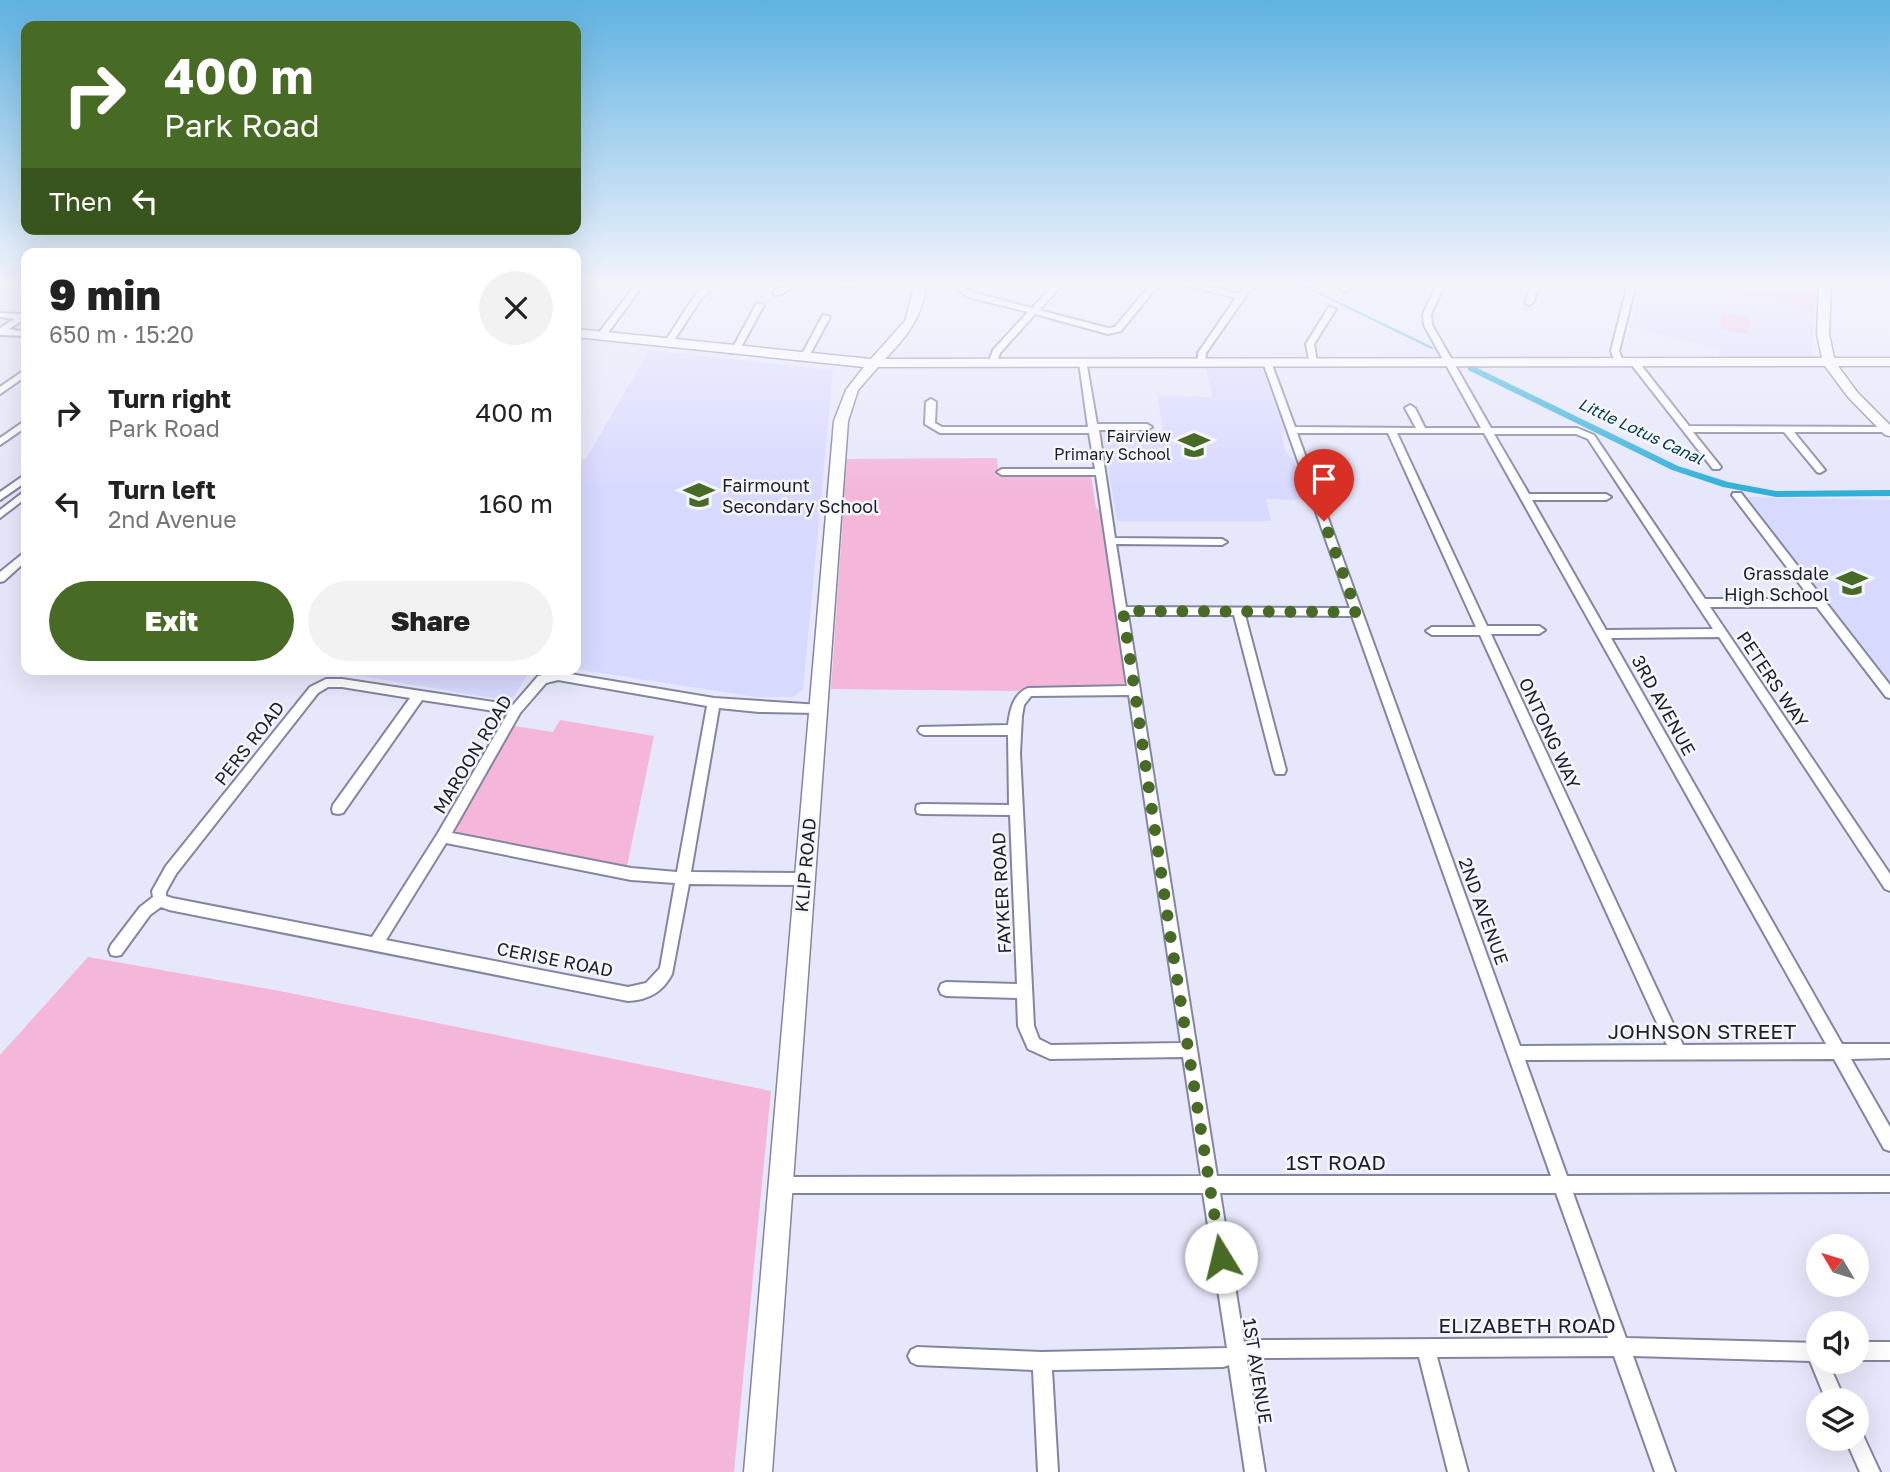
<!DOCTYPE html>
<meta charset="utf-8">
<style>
:root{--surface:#fff;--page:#f2f2f2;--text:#222;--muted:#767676;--accent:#476b25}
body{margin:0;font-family:"Golos Text",sans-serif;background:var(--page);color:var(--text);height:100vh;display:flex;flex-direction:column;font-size:26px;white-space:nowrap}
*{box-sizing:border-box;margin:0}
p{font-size:23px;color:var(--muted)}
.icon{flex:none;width:38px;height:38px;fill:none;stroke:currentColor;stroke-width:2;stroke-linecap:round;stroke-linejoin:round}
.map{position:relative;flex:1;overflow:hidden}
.side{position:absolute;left:21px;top:248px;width:560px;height:427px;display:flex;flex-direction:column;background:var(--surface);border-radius:14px;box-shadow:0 7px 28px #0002}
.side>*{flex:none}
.top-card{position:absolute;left:21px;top:21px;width:560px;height:214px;border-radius:14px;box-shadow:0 7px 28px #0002;background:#476b25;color:#fff;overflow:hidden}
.needle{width:46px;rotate:308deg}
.controls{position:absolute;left:1806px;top:1234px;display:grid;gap:14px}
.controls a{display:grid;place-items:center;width:63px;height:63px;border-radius:50%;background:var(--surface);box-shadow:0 7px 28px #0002;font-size:35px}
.pin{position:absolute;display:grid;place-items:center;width:60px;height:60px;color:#fff;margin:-72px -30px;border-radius:50% 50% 50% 0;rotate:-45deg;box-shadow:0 0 7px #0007}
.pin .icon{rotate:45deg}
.me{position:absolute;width:77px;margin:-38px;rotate:351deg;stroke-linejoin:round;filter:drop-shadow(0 0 5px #0008)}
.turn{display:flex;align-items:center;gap:24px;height:147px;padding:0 28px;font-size:32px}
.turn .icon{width:91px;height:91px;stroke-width:2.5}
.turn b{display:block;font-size:49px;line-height:60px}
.then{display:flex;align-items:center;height:66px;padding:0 28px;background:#0003;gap:14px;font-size:26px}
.round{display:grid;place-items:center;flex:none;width:74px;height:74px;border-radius:37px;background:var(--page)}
.summary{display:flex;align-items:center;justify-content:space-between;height:119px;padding:0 28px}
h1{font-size:42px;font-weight:800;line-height:52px}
.cta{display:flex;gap:14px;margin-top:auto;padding:14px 28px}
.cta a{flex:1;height:80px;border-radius:42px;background:var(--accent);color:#fff;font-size:28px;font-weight:800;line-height:80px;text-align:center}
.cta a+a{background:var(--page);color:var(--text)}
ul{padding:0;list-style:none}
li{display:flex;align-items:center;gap:21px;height:91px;padding:0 28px}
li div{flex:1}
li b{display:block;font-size:26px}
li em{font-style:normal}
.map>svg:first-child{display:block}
.built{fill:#d8d9ff}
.green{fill:#f4b7da}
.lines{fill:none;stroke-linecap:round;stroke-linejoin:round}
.stream{stroke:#31b0d7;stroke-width:2.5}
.canal{fill:#31b0d7;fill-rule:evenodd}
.street-casing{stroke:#8485a0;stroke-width:4}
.secondary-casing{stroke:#8485a0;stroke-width:3}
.street{fill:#fff;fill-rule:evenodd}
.secondary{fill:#fff;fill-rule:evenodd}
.route{stroke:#476b25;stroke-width:12;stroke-dasharray:0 21.6}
.labels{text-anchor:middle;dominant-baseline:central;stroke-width:5;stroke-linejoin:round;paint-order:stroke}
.far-water-label{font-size:16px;font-style:italic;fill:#003949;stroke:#f5f6fc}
.far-poi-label{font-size:16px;fill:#1f1f2a;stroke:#f5f6fc;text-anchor:end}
.poi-label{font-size:18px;fill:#1f1f2a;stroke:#f5f6fc;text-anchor:start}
.street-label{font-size:18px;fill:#1f1f2a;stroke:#f5f6fc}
.near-street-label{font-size:21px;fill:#1f1f2a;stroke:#f5f6fc}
</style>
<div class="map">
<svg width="1890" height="1472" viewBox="0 0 1890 1472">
<rect width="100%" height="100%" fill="#e6e7fa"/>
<path class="built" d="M1641,284H1695L1814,310L1812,358H1719V349L1631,328Z
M649,350L833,370L803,690L793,697H756L576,669V459H586Z
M1205,366H1255L1263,370L1284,430L1282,438L1286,452L1293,459L1308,500L1266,499L1271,521H1117L1102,430H1163L1157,396L1213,397Z
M1746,497L1890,500V682L1879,667Z
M324,670H530L511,701Z"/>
<path class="green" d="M1695,284H1818L1815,310Z
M1723,312L1750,318L1748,335L1721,328Z
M997,458L999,476L1091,475L1096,508L1100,511L1125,683L1117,688H1025L1018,691L831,689L847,459Z
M560,720L654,736L627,866L461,837L454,830L514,726L553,732Z
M88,957L280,991L771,1091L734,1472H0V1055Z"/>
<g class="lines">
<path class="stream" d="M1300,284L1432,348"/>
<path class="canal" d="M1471,365L1678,466L1728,482L1776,491L1890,490V496L1776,497L1723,487L1672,470L1468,370V366Z"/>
<g class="street-casing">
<path id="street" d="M636,284H644L604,338H598V334Z
M708,284H717L701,299L671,345H665L664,343L695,295Z
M787,284H797L780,295H774V291Z
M839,284H857C853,288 843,288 839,284Z
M960,284H968L966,289L974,293L1032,308L1055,284H1063L1039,310L1108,328L1115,327L1151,284H1159L1121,331L1108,334L1035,314L1000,353L997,362L993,365L989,362L993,350L1028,312L968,297L958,290Z
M1183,284H1197L1239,294L1246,284H1254L1206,353L1205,364L1198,362V353L1236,298Z
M1344,284H1352L1348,292L1341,290Z
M1437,284H1445L1431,314L1432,325L1491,428H1577L1594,435L1705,599H1811L1732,495L1733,493H1741L1890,685V698L1886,697L1817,607H1710L1890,874V891L1885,889L1719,637L1611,638L1842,1044H1890V1058L1851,1059L1890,1127V1151L1884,1149L1834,1059L1525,1060L1567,1176H1890V1192L1573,1193L1626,1338L1818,1343V1362H1828L1845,1400H1826L1810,1361L1633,1356L1675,1472H1655L1614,1356L1437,1357L1468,1472H1448L1419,1357L1252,1358L1247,1360L1265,1472H1245L1229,1365L1223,1367L1052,1370L1058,1472H1038L1033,1370L917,1365L911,1362L908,1356L911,1350L917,1347L1042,1352L1227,1348L1203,1193H781L775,1191L773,1185L775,1179L781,1177L1201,1176L1183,1057L1050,1059L1028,1049L1018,1026L1017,998L946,996L941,994L939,989L941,984L946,982L1017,984L1010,815L922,814L917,813L916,809L917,805L922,804L1009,805L1008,735H924L920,733L918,730L920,727L1008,725C1010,710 1013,694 1028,688L1127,686L1096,475H1002L997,472L1002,469H1095L1089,433H940L925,424L926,402L931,399L936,402L935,423L942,427H1088L1079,362L1086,360L1097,424H1147L1152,427L1147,430H1099L1115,538L1222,539L1227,542L1222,545L1116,544L1126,607L1350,608L1263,362L1267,359L1271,362L1295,427L1416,428L1405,408L1410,405L1415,408L1425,428H1481L1424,325L1423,314ZM1297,433H1388L1476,627H1432L1426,631L1432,635H1480L1667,1045L1520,1046ZM1397,433H1484L1826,1044L1683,1045L1491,634H1539L1545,630L1539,626H1487ZM1494,434H1576L1588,439L1713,629L1606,630L1532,500H1606L1611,497L1606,494H1529ZM1128,615H1234L1274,770L1276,774H1284L1286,770L1245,615L1352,616L1551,1176H1217ZM1129,695L1181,1043L1051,1045L1039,1039L1034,1026L1020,753L1022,716L1024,705L1031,696ZM1220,1193H1556L1608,1338L1252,1340L1244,1342Z
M1532,284H1540L1533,303L1529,305L1525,303Z
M1628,284H1636L1619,351L1623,362L1619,365L1615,362L1611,351Z
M757,303L764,305L739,351L732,353L731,351Z
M1329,307L1336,309L1314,344L1317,362L1310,364L1306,344Z
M26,312V318L9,329L26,332V336L0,335V328L14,319L0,317V313L20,314Z
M823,315L830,317L808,358L801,360L800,358Z
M1631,360H1637L1689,426L1888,427L1890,428V432H1794L1825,470L1820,473L1817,472L1784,432H1693L1721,467L1719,469H1713L1631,364Z
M26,369V376L0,394V387Z
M26,420V427L0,445V438Z
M26,474V482L0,500V492Z
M26,490V498L0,518V510Z
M26,551V561L4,581L0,582V572Z
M558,672L714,698L821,705L823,708L817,713L759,712L719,708L691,872L804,873L809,875L811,879L809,883L804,885L689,884L672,974C663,992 648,1000 628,1001L169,910L161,907L150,915L121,955L116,956L111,955L109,950L111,945L140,907L153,897L152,891L166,866L310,687L326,679H342L513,705L538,676ZM558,680L707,706L677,872L631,868L452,833L520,713L546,683ZM328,687H342L410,698L333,805L332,809L333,813L338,814L343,813L422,700L508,713L438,833L372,937L172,898L166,896V892L176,874L318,693ZM446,843L631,880L675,883L660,968L646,983L628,987L386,940Z
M1857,1342H1890V1360H1857Z
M1857,1430L1861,1431L1880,1472H1860L1845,1438H1857Z"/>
</g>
<g class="secondary-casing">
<path id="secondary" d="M915,284H927C922,316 908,336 885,359L1822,358L1817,334L1819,284H1831L1829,334L1834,358H1890V366H1838L1857,392L1890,425V436L1885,435L1848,397L1825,366L878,367L858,390L848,421L772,1472H744L834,421L846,390L864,367L576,337V329L871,359L905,321Z"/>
</g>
<use href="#street" class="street"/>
<use href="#secondary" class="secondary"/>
</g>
<linearGradient id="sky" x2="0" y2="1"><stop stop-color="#5fb2e1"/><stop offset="0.58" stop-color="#f4f4fd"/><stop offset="1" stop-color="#f4f4fd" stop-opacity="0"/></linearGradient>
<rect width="1890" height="490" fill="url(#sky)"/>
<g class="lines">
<path class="route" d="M1221,1257L1171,940L1123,611L1357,612L1324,521"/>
</g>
<defs>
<g id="school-bare" transform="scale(2.415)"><path d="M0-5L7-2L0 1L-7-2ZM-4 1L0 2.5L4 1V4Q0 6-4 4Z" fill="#476b25" stroke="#f5f6fc" stroke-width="2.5" paint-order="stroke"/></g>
</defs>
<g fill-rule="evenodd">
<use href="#school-bare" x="1194" y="445"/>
<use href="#school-bare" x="699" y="495"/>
<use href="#school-bare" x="1852" y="583"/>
</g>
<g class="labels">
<g class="far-water-label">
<text transform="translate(1641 431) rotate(25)">Little Lotus Canal</text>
</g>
<g class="far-poi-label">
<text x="1171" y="436">Fairview<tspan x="1171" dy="18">Primary School</tspan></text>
</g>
<g class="poi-label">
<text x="722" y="485">Fairmount<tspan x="722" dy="21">Secondary School</tspan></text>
<text x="1829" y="573" text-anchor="end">Grassdale<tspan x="1829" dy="21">High School</tspan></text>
</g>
<g class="street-label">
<text transform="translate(1773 679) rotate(56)">PETERS WAY</text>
<text transform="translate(1664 705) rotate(61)">3RD AVENUE</text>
<text transform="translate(1550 733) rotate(65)">ONTONG WAY</text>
<text transform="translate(249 743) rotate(-52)">PERS ROAD</text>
<text transform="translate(472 754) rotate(-59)">MAROON ROAD</text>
<text transform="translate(805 865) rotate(-85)">KLIP ROAD</text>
<text transform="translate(1001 893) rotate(-93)">FAYKER ROAD</text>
<text transform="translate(1484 911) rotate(70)">2ND AVENUE</text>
<text transform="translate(555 959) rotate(11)">CERISE ROAD</text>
<text transform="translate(1258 1371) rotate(81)">1ST AVENUE</text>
</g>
<g class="near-street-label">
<text x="1702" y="1031">JOHNSON STREET</text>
<text x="1336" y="1162">1ST ROAD</text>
<text x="1527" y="1325">ELIZABETH ROAD</text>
</g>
</g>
</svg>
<div class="controls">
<a><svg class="needle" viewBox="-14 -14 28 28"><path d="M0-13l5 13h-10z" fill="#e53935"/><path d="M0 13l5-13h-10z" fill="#767676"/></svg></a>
<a><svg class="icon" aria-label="sound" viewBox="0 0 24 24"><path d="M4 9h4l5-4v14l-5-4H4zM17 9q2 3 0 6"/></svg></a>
<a><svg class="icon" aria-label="layers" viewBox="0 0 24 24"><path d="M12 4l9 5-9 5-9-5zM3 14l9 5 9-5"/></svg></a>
</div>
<div class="pin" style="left:1324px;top:521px;background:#d93025"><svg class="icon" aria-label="arrive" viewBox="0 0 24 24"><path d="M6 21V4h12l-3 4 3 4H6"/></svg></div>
<svg class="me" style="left:1221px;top:1257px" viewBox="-20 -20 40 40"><circle r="19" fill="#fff"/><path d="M0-13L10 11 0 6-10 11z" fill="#476b25"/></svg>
<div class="top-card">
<div class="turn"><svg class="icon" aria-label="right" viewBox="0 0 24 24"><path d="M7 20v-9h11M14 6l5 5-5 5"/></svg><div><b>400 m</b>Park Road</div></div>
<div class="then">Then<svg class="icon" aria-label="left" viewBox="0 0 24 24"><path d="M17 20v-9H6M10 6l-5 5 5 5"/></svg></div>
</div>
<section class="side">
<div class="summary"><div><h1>9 min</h1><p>650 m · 15:20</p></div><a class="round"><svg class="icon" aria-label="close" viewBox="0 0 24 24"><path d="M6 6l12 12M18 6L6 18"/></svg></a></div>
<ul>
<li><svg class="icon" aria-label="right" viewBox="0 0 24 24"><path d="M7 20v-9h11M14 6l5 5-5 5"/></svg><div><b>Turn right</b><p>Park Road</p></div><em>400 m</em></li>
<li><svg class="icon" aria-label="left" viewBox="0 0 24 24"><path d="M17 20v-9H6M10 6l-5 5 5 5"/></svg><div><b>Turn left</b><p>2nd Avenue</p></div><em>160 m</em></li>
</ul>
<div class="cta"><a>Exit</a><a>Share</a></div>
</section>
</div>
